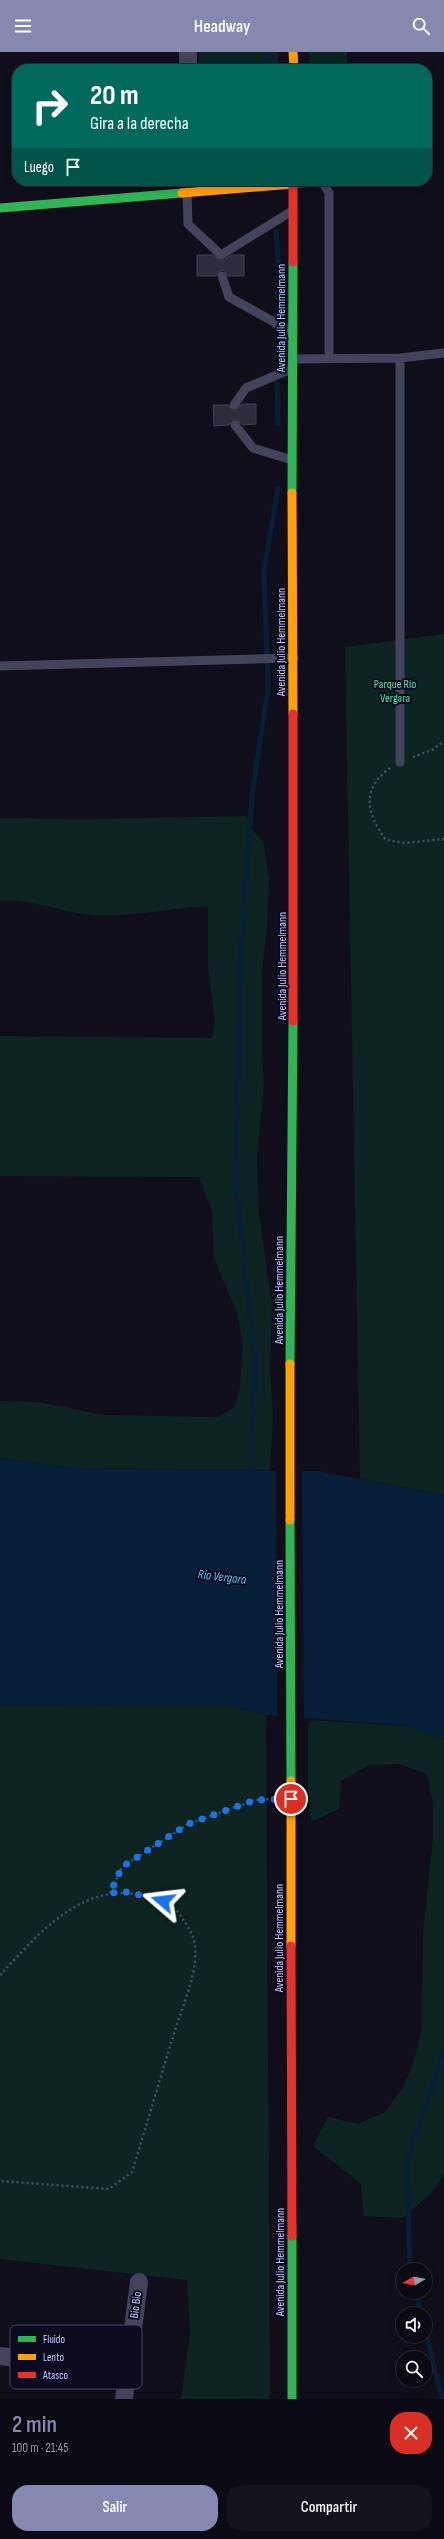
<!DOCTYPE html>
<html lang="es">
<meta charset="utf-8">
<style>
:root{--surface:#0b0a14;--page:#14131d;--text:#f1f3f6;--muted:#9a9aa0;--line:#2b2b34;--accent:#8788af}
body{margin:0;font-family:"Sofia Sans Condensed",sans-serif;background:var(--page);color:var(--text);height:100vh;display:flex;flex-direction:column;font-size:15px;white-space:nowrap}
*{box-sizing:border-box;margin:0}
p{font-size:13px;color:var(--muted)}
.icon{flex:none;width:22px;height:22px;fill:none;stroke:currentColor;stroke-width:2;stroke-linecap:round;stroke-linejoin:round}
.map{position:relative;height:2347px;overflow:hidden}
.drawer{display:flex;flex-direction:column;background:var(--surface);flex:1}
.drawer>*{flex:none}
.top-card{position:absolute;left:12px;top:12px;width:420px;height:122px;border-radius:16px;box-shadow:0 2px 10px #0003,0 0 0 1px var(--line);background:#00695c;color:#fff;overflow:hidden}
.needle{width:26px;rotate:261deg}
.buttons{position:absolute;left:396px;top:2211px;display:grid;gap:8px}
.buttons a{display:grid;place-items:center;width:36px;height:36px;border-radius:50%;background:var(--surface);box-shadow:0 2px 10px #0003,0 0 0 1px var(--line);font-size:20px}
.pin{position:absolute;display:grid;place-items:center;width:34px;height:34px;color:#fff;margin:-17px;border:2px solid #fff;border-radius:50%;box-shadow:0 1px 4px #0007}
.me{position:absolute;width:44px;margin:-22px;rotate:287deg;stroke-linejoin:round;filter:drop-shadow(0 0 3px #0008)}
.turn{display:flex;align-items:center;gap:14px;height:84px;padding:0 12px;font-size:18px}
.turn .icon{width:52px;height:52px;stroke-width:2.5}
.turn b{display:block;font-size:28px;line-height:34px}
.then{display:flex;align-items:center;height:38px;padding:0 12px;background:#0003;gap:8px;font-size:15px}
.round{display:grid;place-items:center;flex:none;width:42px;height:42px;border-radius:16px;background:var(--page)}
.summary{display:flex;align-items:center;justify-content:space-between;height:68px;padding:0 12px}
h1{font-size:24px;font-weight:600;line-height:30px;color:var(--accent)}
.primary-button{display:flex;gap:8px;margin-top:auto;padding:8px 12px}
.primary-button a{flex:1;height:46px;border-radius:16px;background:var(--accent);color:#fff;font-size:16px;font-weight:600;line-height:46px;text-align:center}
.primary-button a+a{background:var(--page);color:var(--text)}
header{display:flex;justify-content:space-between;align-items:center;height:52px;padding:0 12px;background:var(--accent);color:#fff;font-size:18px;font-weight:600}
.map>svg:first-child{display:block}
.green{fill:#0d2422}
.water{fill:#071f38}
.pier{fill:#0f0e1a}
.lines{fill:none;stroke-linecap:round;stroke-linejoin:round}
.stream{stroke:#071f38;stroke-width:5}
.building{fill:#2c2c3d;stroke:#414058}
.path{stroke:#43555f;stroke-width:2.5;stroke-dasharray:2 3;stroke-linecap:butt}
.lane{stroke:#43445b;stroke-width:9}
.street{stroke:#43445b;stroke-width:18}
.fast{stroke:#30b455;stroke-width:9}
.slow{stroke:#ff9f0a;stroke-width:9}
.jam{stroke:#e5322d;stroke-width:9}
.route{stroke:#1a73e8;stroke-width:7;stroke-dasharray:0 12.6}
.labels{text-anchor:middle;dominant-baseline:central;stroke-width:4;stroke-linejoin:round;paint-order:stroke}
.street-label{font-size:12px;fill:#c7c9ff;stroke:#0b0a1e}
.park-label{font-size:12px;fill:#4de5a9;stroke:#0b0a1e}
.water-label{font-size:13px;font-style:italic;fill:#55c8ff;stroke:#0b0a1e}
.key{fill:#0b0a1e;stroke:#434362;stroke-width:1}
.key-label{font-size:11px;fill:#c7c9ff}
</style>
<header><svg class="icon" aria-label="menu" viewBox="0 0 24 24"><path d="M4 6h16M4 12h16M4 18h16"/></svg>Headway<svg class="icon" aria-label="search" viewBox="0 0 24 24"><circle cx="10" cy="10" r="6"/><path d="M15 15l6 6"/></svg></header>
<div class="map">
<svg width="444" height="2347" viewBox="0 0 444 2347">
<rect width="100%" height="100%" fill="#0f0e1a"/>
<path class="green" d="M199,0H278V17H199Z
M309,0H347V17H310Z
M444,582V1443L360,1427L345,595Z
M246,764L252,777L263,790L269,827L267,874L262,922V1000L264,1034L257,1102L258,1154L272,1254L270,1317L273,1365L270,1418L72,1416L0,1406V1349L39,1350L104,1363L217,1365L232,1357L239,1342L243,1296L238,1264L214,1206L212,1159L199,1125L0,1124V984L212,986L215,970L208,914V855C189,854 173,858 154,860C134,862 113,864 93,863C62,861 29,846 0,849V766L85,767Z
M54,1653H226L266,1663L270,2347H181L190,2281L187,2228L0,2207V1654Z
M312,1668L407,1674L444,1687V2123L431,2141L403,2166L364,2164L361,2132L313,2094L328,2065L358,2072L385,2060L403,2035L415,2006L422,1975L423,1881L433,1785V1752L427,1722L398,1712L369,1713L341,1729L339,1757L311,1770L308,1737V1675Z"/>
<path class="water" d="M0,1406L72,1416L318,1419L444,1443V1687L406,1674L266,1663L226,1653L0,1654Z"/>
<path class="pier" d="M276,1416H302L304,1669L277,1666Z"/>
<g class="lines">
<path class="stream" d="M265,15L267,0
M276,179L279,218L277,246
M277,332L278,372
M251,1423L255,1311L236,1134L240,916L252,743L268,637L264,518L278,436
M410,2218L407,2107L444,1999
M416,2240L421,2262
M425,2276L442,2347"/>
</g>
<path class="building" d="M197,203H213L221,209L232,203H244V224H228L223,218L218,220L216,224H197Z
M242,352H256V372L243,373L235,367L229,373L214,374L213,353H228L234,359Z"/>
<g class="lines">
<path class="path" d="M413,705L432,698L444,689
M390,716C361,737 366,761 386,788L405,791L444,787
M110,1841L122,1815L188,1772L255,1748L271,1747
M0,1923C38,1883 80,1830 142,1843C155,1846 169,1849 177,1859C190,1877 197,1885 195,1908C193,1931 183,1953 176,1975C161,2023 147,2072 132,2120L109,2137L0,2129"/>
<path class="lane" d="M293,132L311,130L323,131L329,141V307
M187,140L188,172L221,203L292,159
M222,224L229,245L292,280
M400,306L444,301
M293,307L400,306V710
M234,353L246,336L291,317
M235,373L253,396L292,408
M0,614L294,606"/>
<path class="street" d="M188,17V0
M0,2304L128,2322
M124,2347L139,2230"/>
<path class="fast" d="M0,156L182,141
M292,441L293,210
M290,1312L293,969
M290,1468L291,1729
M292,2184V2347"/>
<path class="slow" d="M293,0L294,17
M182,141L293,132
M292,441L293,662
M290,1468V1312
M291,1729V1894"/>
<path class="jam" d="M293,210V129
M293,662V969
M291,1894L292,2184"/>
</g>
<g class="lines">
<path class="route" d="M163,1849L128,1840L110,1841L122,1815L188,1772L255,1748L291,1747"/>
</g>
<g class="labels">
<g class="street-label">
<text transform="translate(281 266) rotate(-90)">Avenida Julio Hemmelmann</text>
<text transform="translate(281 590) rotate(-90)">Avenida Julio Hemmelmann</text>
<text transform="translate(282 914) rotate(-90)">Avenida Julio Hemmelmann</text>
<text transform="translate(279 1238) rotate(-90)">Avenida Julio Hemmelmann</text>
<text transform="translate(279 1562) rotate(-90)">Avenida Julio Hemmelmann</text>
<text transform="translate(279 1886) rotate(-90)">Avenida Julio Hemmelmann</text>
<text transform="translate(280 2210) rotate(-90)">Avenida Julio Hemmelmann</text>
<text transform="translate(136 2253) rotate(-83)">Bio Bio</text>
</g>
<g class="park-label">
<text x="395" y="632">Parque Río<tspan x="395" dy="14">Vergara</tspan></text>
</g>
<g class="water-label">
<text transform="translate(222 1525) rotate(7)">Río Vergara</text>
</g>
</g>
<rect x="10" y="2273" width="132" height="64" rx="6" class="key"/>
<rect x="18" y="2284" width="18" height="6" fill="#30b455"/>
<rect x="18" y="2302" width="18" height="6" fill="#ff9f0a"/>
<rect x="18" y="2320" width="18" height="6" fill="#e5322d"/>
<g class="key-label">
<text x="43" y="2291">Fluido</text>
<text x="43" y="2309">Lento</text>
<text x="43" y="2327">Atasco</text>
</g>
</svg>
<div class="buttons">
<a><svg class="needle" viewBox="-14 -14 28 28"><path d="M0-13l5 13h-10z" fill="#e53935"/><path d="M0 13l5-13h-10z" fill="#9a9aa0"/></svg></a>
<a><svg class="icon" aria-label="sound" viewBox="0 0 24 24"><path d="M4 9h4l5-4v14l-5-4H4zM17 9q2 3 0 6"/></svg></a>
<a><svg class="icon" aria-label="search" viewBox="0 0 24 24"><circle cx="10" cy="10" r="6"/><path d="M15 15l6 6"/></svg></a>
</div>
<div class="pin" style="left:291px;top:1747px;background:#d93025"><svg class="icon" aria-label="arrive" viewBox="0 0 24 24"><path d="M6 21V4h12l-3 4 3 4H6"/></svg></div>
<svg class="me" style="left:163px;top:1849px" viewBox="-20 -20 40 40"><path d="M0-17L14 15 0 8-14 15z" fill="#1a73e8" stroke="#fff" stroke-width="4"/></svg>
<div class="top-card">
<div class="turn"><svg class="icon" aria-label="right" viewBox="0 0 24 24"><path d="M7 20v-9h11M14 6l5 5-5 5"/></svg><div><b>20 m</b>Gira a la derecha</div></div>
<div class="then">Luego<svg class="icon" aria-label="arrive" viewBox="0 0 24 24"><path d="M6 21V4h12l-3 4 3 4H6"/></svg></div>
</div>
</div>
<section class="drawer">
<div class="summary"><div><h1>2 min</h1><p>100 m · 21:45</p></div><a class="round" style="background:#d93025;color:#fff"><svg class="icon" aria-label="close" viewBox="0 0 24 24"><path d="M6 6l12 12M18 6L6 18"/></svg></a></div>
<div class="primary-button"><a>Salir</a><a>Compartir</a></div>
</section>
